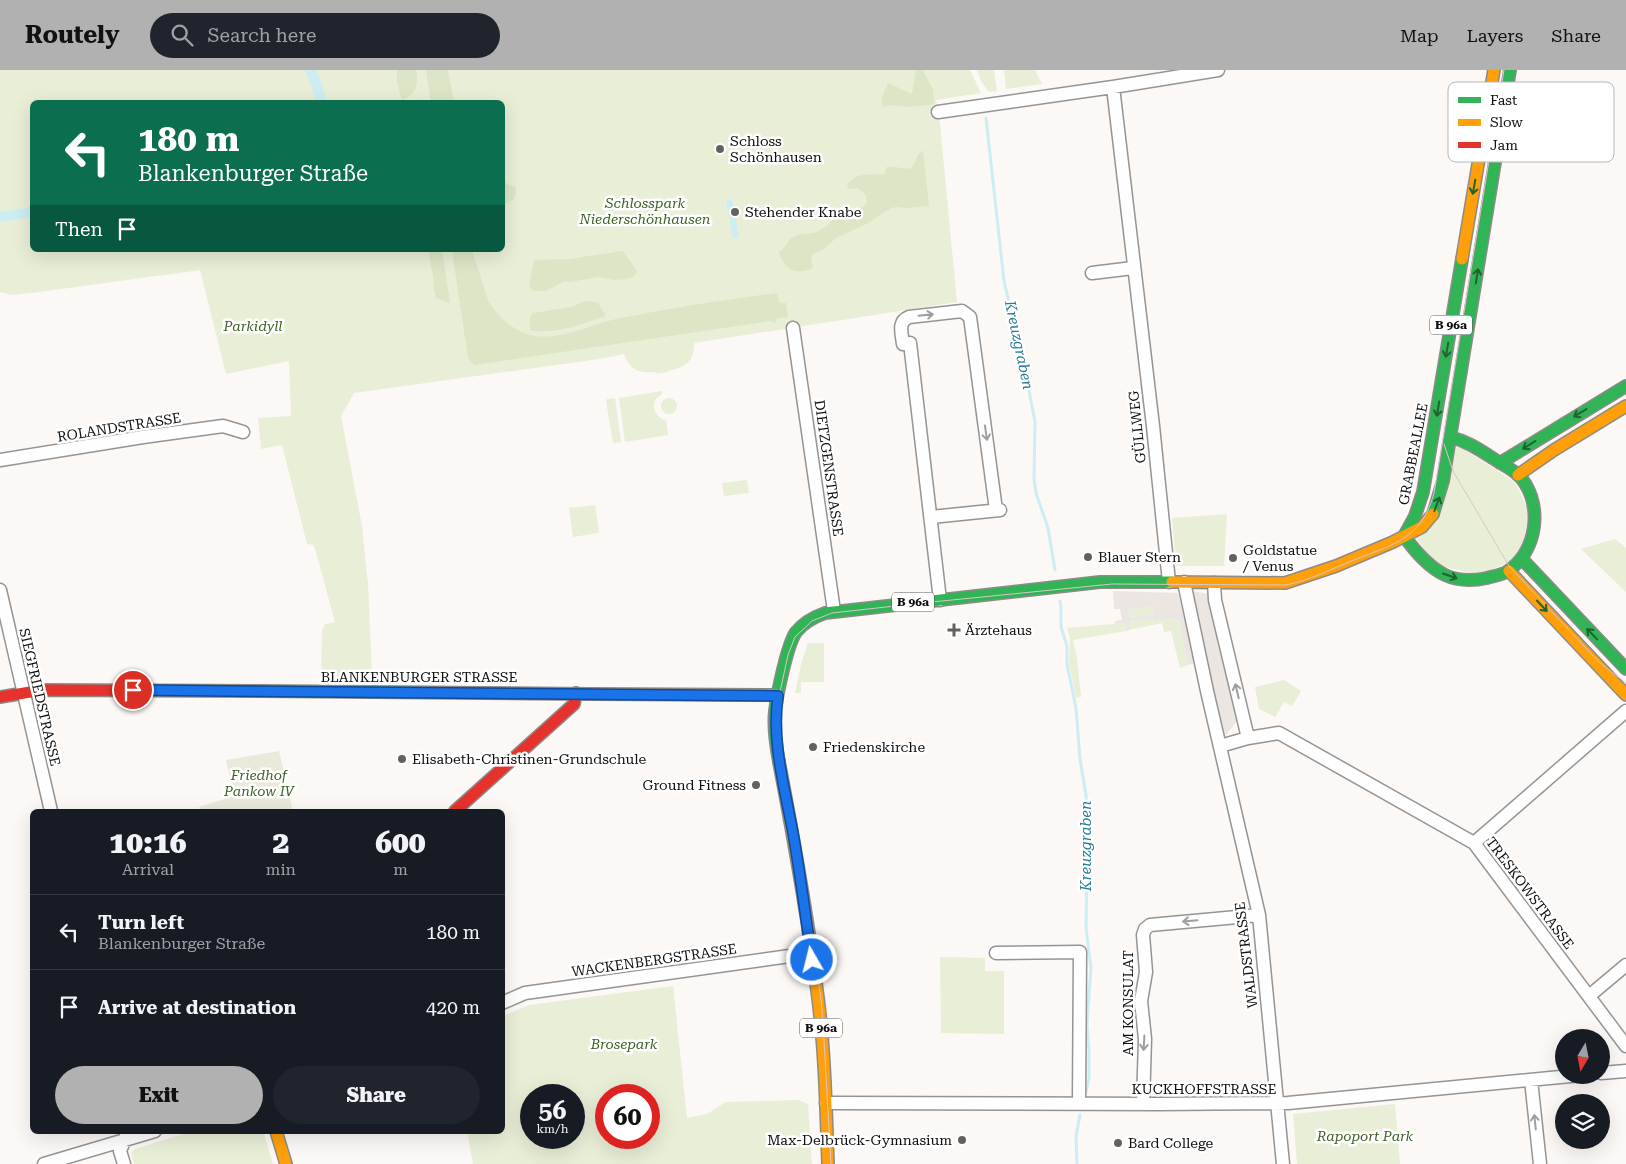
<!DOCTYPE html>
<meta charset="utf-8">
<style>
:root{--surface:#171b24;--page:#20242c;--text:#f1f3f6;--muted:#9ea1a6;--line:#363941;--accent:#b1b1b2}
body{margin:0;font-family:"Roboto Serif",serif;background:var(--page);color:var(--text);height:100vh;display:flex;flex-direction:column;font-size:19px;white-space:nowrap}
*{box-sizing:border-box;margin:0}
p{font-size:16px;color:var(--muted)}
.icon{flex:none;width:28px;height:28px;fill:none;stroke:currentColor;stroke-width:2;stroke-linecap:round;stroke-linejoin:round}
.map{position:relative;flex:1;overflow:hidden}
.side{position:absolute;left:30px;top:739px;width:475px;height:325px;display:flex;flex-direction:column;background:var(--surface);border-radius:8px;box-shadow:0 5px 20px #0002}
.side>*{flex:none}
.guide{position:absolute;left:30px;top:30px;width:475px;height:152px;border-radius:8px;box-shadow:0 5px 20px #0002;background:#0b6e4f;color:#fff;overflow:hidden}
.needle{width:32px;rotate:190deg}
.tools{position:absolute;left:1555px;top:959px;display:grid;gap:10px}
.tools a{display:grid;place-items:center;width:55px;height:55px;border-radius:50%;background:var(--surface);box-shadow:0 5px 20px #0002;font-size:25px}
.speed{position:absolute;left:520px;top:1014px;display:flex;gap:10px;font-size:25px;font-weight:700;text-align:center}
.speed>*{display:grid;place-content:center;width:65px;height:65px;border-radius:50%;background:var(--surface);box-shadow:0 5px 20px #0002;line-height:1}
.speed small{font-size:12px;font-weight:400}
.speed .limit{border:8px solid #d22;background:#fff;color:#111}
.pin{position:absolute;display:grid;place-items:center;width:42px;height:42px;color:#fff;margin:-21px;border:2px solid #fff;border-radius:50%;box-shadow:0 1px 5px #0007}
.me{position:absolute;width:55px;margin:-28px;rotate:352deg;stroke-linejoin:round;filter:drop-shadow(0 0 4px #0008)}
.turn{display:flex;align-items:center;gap:18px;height:105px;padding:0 25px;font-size:22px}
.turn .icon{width:65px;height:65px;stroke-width:2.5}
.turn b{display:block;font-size:35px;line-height:42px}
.then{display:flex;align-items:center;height:48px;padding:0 25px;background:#0003;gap:10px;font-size:19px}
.eta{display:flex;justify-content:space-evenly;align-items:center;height:85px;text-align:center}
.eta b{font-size:30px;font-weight:800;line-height:35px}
.button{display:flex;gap:10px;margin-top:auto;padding:10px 25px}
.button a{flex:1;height:58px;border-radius:30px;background:var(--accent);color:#111;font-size:20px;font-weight:800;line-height:58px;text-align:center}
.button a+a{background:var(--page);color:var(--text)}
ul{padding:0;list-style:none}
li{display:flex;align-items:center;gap:15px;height:75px;padding:0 25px;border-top:1px solid var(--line)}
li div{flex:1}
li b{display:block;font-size:19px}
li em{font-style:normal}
header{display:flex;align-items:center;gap:30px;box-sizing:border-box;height:70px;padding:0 25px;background:var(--accent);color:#111}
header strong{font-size:24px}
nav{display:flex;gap:28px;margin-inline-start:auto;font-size:18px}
.search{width:350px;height:45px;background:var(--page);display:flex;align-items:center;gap:12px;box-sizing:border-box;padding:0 18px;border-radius:28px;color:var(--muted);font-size:19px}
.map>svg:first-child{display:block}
.green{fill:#e9eed7;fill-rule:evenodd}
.forest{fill:#dce5c6}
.cemetery{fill:#e9eada}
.plaza{fill:#ebe6e1;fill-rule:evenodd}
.water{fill:#ceedf2}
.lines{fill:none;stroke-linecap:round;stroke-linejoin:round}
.stream{stroke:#ceedf2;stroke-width:3}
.street-casing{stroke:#959493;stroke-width:15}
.fast-casing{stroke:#8c8b89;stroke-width:14}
.slow-casing{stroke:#8c8b89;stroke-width:14}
.jam-casing{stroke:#8c8b89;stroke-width:14}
.street{stroke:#fefefe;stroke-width:12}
.fast{stroke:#30b455;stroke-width:11}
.slow{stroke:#ff9f0a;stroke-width:11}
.jam{stroke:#e5322d;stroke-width:11}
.tram{stroke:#d6c7ca;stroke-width:1}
.oneway{stroke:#206232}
.oneway2{stroke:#9e9e9e}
.route-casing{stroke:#114b97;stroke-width:12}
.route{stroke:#1a73e8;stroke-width:9}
.poi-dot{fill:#626160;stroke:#fff;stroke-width:2}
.labels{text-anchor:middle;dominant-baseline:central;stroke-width:5;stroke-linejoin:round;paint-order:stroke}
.shield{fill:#fff;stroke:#575757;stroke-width:1}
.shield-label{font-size:12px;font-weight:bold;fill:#0f0f0f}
.poi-label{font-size:14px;fill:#0f0f0f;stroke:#fff;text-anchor:start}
.park-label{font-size:14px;font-style:italic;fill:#3e6125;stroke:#fff}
.street-label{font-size:14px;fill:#0f0f0f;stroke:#fff}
.water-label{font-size:15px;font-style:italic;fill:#247c95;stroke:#fff}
.key{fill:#fff;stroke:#b7b7b7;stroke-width:1}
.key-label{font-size:14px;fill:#0f0f0f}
</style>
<header>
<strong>Routely</strong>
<div class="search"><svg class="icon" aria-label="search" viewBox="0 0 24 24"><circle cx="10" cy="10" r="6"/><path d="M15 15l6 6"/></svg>Search here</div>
<nav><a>Map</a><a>Layers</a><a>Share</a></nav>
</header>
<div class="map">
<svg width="1626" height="1094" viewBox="0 0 1626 1094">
<rect width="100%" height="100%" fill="#fbf8f5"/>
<path class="green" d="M0,0H970L981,23L936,30L940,54L957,232L694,273C694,292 686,297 668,301V302L657,304L656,302C640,304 629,300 624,284L599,289L354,323L341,346L362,456L368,514L372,605L321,607L322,561L325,554L335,552L314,475L307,474L282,375L261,379L258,348L291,346L289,291L226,304L200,200L39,222L12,225L0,222ZM32,32H502V180H32Z
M977,0H994L997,21L989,22L981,11Z
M1004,0H1035L1042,14L1006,19Z
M662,321V324L655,330C652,339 656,348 666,350L668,365L625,372L619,328Z
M661 336a8 8 0 1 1 16 0a8 8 0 1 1-16 0Z
M615,328L621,372L613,373L606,331L607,329Z
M1459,376L1512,410L1517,416L1529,441L1523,475L1509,492L1480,505L1436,495L1417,469L1453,381Z
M747,410L749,423L724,426L722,413Z
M595,435L599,463L573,467L569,438Z
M1227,444L1224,496H1176L1172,448Z
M1615,469L1626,478V522L1581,479Z
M1153,537L1154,544L1129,547L1128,540Z
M1155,549V551L1178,549L1188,595L1180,598L1171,561L1164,562L1162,553L1129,560L1128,552Z
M1125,553L1126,561L1073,570L1077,588L1081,627L1076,628L1069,593L1070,568L1067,558Z
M808,573H824V612H801V623H795L801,594Z
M1284,610L1301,621L1292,636L1284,632L1275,647L1259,639L1255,617Z
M940,887L985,888V901H1004V964L941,963Z
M673,916L687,1048L707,1044L726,1032L798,1030L808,1034L812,1094H473L467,1061H502L503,946L529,935ZM531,1025H574V1068H531ZM606,1025H649V1068H606Z
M1395,1034L1400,1094H1297L1293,1044Z
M193,1061H263L273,1094H134L131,1083L135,1079Z"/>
<path class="forest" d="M397,0H416C419,17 416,22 402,31L397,11Z
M426,0H448L454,32H431Z
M916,0H923L933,20L934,34L910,37L893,35L882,37V27L888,13L912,24Z
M923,80L929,136L906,138L897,137L891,138L868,153L836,168L824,179L813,184L811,189L813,198C796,206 783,199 779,182L784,178L790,169L797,165L814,163L826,157L833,149L854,142L864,136L867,132L866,125L858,118L849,119L847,115C856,101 870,106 884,104L887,97C896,96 902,100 912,98L918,85Z
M502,108L508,115L515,116L516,122L514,129L503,135Z
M428,180H442L450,233L436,228L434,220L433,207Z
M452,180H472L488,230C497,246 512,260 530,265C559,272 588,255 616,249C669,238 723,230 777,223L780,233H786L788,247L775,249L776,253L770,251L474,295L468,288Z
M623,181L637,201L635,206L627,209L614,210L599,207L570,212L565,211L546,221H533L529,216L534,190L569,189Z
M589,231L598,233L606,246C581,254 557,265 530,260V247L533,243L572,237L582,232Z"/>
<path class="cemetery" d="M279,681L293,741H200L199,737L234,726L226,690Z"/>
<path class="plaza" d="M1113,521L1178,523L1195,593L1188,595L1178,549L1155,551V549L1129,552V560L1126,561L1125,553L1115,554V551L1122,550L1120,539H1114ZM1153,537L1154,544L1130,547L1128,540Z
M1193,521L1207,524L1209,530L1237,651L1226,665L1224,664L1192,523Z"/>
<path class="water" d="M305,0H317L327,32H315V27Z
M732,129L739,167L733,168L726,130Z
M32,137V147L0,152V142Z"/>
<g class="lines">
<path class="stream" d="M986,48L1004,211L1009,233L1017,257L1035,352L1034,409L1036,423L1048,458L1055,500
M1060,531L1061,538V557L1067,576V594L1076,638L1080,689L1086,725L1087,792L1086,858L1091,898L1087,954L1089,981V1008L1086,1022
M1077,1094L1076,1066L1080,1045"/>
<g class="street-casing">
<path id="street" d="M1113,17L1153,356L1169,512
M938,42L1113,17L1218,0
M1092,203L1133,198
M793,258L834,541
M0,390L143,367L223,356L243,362
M931,447L1000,440
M1184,512L1207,621L1259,845L1283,1094
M1214,513L1215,530L1248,668
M0,520L51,741
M940,530L910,273L903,274C902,263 897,252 909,247L962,241L970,247L996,440
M1220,676L1248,668L1279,663L1474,773L1626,976
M1474,773L1626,641
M996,883L1080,882L1079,1033
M1589,926L1626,895
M502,933L525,923L811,883
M1601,1003L1626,1001
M1531,1010L1540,1094
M826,1033L1158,1034L1288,1033L1581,1005
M1143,1034L1145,969L1141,931L1146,902L1143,865L1145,859L1150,855L1259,845
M44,1094L155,1061
M124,1094L120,1081L126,1066"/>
</g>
<g class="fast-casing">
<path id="fast" d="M1500,393L1626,316
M1433,444L1443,411L1510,0
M1404,466C1415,481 1428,497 1445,505C1458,511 1473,511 1487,508C1494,506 1502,505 1508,501C1537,481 1543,437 1522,409C1515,400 1503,395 1494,389C1480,380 1467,371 1450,367
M1404,466L1415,446L1423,422L1462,189
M1522,489L1626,599
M261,621L591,624
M779,692C776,676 773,658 775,641C777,625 787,575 796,562C804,552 814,547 825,543L1100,512H1172"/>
</g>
<g class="slow-casing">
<path id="slow" d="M1462,189L1494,0
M1518,405L1554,380L1626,336
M1509,501L1626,625
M1172,512L1285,513L1336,496L1393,472L1422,457L1433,444
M591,624L777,625
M779,692C794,770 808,849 818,928C825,983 826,1039 828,1094
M276,1061L286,1094"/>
</g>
<g class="jam-casing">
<path id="jam" d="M0,627L42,620L261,621
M455,741L574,634L576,623"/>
</g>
<use href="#street" class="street"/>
<use href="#fast" class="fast"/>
<use href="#slow" class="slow"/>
<use href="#jam" class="jam"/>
<path class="tram" d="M1444,374L1453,401L1509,496L1600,593L1626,613
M831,1094L824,971L821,929L796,769L777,667V647L780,622L788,585L795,567L812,551L832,543L922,533L1112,514L1285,515C1309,511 1331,499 1354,490C1373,482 1396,476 1412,462C1424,451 1430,438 1434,423L1504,0"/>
</g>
<defs><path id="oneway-shaft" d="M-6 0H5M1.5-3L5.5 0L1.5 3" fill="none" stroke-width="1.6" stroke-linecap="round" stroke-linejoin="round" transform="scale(1.25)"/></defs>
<g class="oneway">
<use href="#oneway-shaft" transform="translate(1474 117) rotate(100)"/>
<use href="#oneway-shaft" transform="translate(1477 206) rotate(-81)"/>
<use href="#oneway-shaft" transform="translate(1447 280) rotate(100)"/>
<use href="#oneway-shaft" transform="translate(1438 339) rotate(99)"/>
<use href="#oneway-shaft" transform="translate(1580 343) rotate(149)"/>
<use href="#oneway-shaft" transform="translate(1529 375) rotate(148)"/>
<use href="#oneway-shaft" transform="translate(1437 434) rotate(-69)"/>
<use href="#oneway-shaft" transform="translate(1450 506) rotate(19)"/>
<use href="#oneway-shaft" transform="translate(1542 536) rotate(47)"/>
<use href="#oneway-shaft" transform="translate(1592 564) rotate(-134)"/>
</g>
<g class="oneway2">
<use href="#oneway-shaft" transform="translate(926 245) rotate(-6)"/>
<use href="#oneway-shaft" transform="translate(986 363) rotate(82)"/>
<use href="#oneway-shaft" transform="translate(1237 621) rotate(-103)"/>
<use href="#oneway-shaft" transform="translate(1190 851) rotate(175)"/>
<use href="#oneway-shaft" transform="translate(1144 973) rotate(93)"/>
<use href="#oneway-shaft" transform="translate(1535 1052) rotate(-96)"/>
</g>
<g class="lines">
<g class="route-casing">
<path id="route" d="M133,620L778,626C771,674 786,722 794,769C801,809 806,850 812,890"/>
</g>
<use href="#route" class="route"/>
</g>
<g class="poi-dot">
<circle cx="720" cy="79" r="5"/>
<circle cx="735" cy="142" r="5"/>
<circle cx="1088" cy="487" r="5"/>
<circle cx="1233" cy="488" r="5"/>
<path d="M951.5 552.5h5v5h5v5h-5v5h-5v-5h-5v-5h5z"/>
<circle cx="813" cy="677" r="5"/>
<circle cx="402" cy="689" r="5"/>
<circle cx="756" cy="715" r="5"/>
<circle cx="962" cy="1070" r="5"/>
<circle cx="1118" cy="1073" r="5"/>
</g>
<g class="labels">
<g class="shield">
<rect x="1430" y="245.5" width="42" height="19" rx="4"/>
<rect x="892" y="522.5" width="42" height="19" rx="4"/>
<rect x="800" y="948.5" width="42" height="19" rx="4"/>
</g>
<g class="shield-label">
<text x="1451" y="255">B 96a</text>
<text x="913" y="532">B 96a</text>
<text x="821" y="958">B 96a</text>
</g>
<g class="poi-label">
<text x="730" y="71">Schloss<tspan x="730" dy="16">Schönhausen</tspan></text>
<text x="745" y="142">Stehender Knabe</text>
<text x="1243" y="480">Goldstatue<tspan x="1243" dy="16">/ Venus</tspan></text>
<text x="1098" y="487">Blauer Stern</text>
<text x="965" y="560">Ärztehaus</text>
<text x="823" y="677">Friedenskirche</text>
<text x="412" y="689">Elisabeth-Christinen-Grundschule</text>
<text x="746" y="715" text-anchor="end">Ground Fitness</text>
<text x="952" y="1070" text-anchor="end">Max-Delbrück-Gymnasium</text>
<text x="1128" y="1073">Bard College</text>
</g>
<g class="park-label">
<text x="645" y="133">Schlosspark<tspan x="645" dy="16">Niederschönhausen</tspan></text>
<text x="253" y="256">Parkidyll</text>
<text x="259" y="705">Friedhof<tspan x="259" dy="16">Pankow IV</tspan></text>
<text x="624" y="974">Brosepark</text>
<text x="1365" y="1066">Rapoport Park</text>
</g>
<g class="street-label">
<text transform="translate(119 357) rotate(-9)">ROLANDSTRASSE</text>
<text transform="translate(1137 357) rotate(-96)">GÜLLWEG</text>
<text transform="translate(1413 384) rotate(-79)">GRABBEALLEE</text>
<text transform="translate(829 398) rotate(82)">DIETZGENSTRASSE</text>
<text x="419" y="607">BLANKENBURGER STRASSE</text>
<text transform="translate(40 627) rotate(77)">SIEGFRIEDSTRASSE</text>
<text transform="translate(1530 823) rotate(53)">TRESKOWSTRASSE</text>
<text transform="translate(1246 885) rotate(-97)">WALDSTRASSE</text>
<text transform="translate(654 890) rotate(-8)">WACKENBERGSTRASSE</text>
<text transform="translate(1128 933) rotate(-90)">AM KONSULAT</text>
<text x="1204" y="1019">KUCKHOFFSTRASSE</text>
</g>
<g class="water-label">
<text transform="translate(1019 275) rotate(78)">Kreuzgraben</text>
<text transform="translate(1086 776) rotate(-90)">Kreuzgraben</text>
</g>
</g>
<rect x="1448" y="12" width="166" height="80" rx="8" class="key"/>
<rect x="1458" y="27" width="23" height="6" fill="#30b455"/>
<rect x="1458" y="49" width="23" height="7" fill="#ff9f0a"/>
<rect x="1458" y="72" width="23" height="6" fill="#e5322d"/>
<g class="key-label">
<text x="1490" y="35">Fast</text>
<text x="1490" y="57">Slow</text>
<text x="1490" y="80">Jam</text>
</g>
</svg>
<div class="tools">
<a><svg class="needle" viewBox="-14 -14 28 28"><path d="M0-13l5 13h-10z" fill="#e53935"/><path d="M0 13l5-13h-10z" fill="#9ea1a6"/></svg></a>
<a><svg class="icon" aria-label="layers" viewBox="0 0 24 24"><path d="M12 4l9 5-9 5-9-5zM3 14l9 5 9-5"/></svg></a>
</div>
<div class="speed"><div>56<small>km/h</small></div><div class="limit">60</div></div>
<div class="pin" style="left:133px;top:620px;background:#d93025"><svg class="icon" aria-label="arrive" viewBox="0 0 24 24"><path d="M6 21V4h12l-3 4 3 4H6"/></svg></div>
<svg class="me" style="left:812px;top:890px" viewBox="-20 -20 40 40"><circle r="17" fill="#1a73e8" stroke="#fff" stroke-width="3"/><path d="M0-11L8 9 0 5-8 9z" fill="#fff"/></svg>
<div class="guide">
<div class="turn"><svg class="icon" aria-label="left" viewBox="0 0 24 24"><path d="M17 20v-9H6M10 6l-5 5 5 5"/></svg><div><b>180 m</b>Blankenburger Straße</div></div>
<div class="then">Then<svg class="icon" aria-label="arrive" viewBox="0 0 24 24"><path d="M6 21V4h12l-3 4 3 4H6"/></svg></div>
</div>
<section class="side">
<div class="eta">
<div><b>10:16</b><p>Arrival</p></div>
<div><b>2</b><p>min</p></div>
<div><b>600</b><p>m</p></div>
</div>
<ul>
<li><svg class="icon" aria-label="left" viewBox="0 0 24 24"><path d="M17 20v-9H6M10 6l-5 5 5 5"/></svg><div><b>Turn left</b><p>Blankenburger Straße</p></div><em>180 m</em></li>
<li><svg class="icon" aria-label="arrive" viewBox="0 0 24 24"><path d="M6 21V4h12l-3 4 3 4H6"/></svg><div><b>Arrive at destination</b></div><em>420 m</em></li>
</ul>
<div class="button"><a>Exit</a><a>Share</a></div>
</section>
</div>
